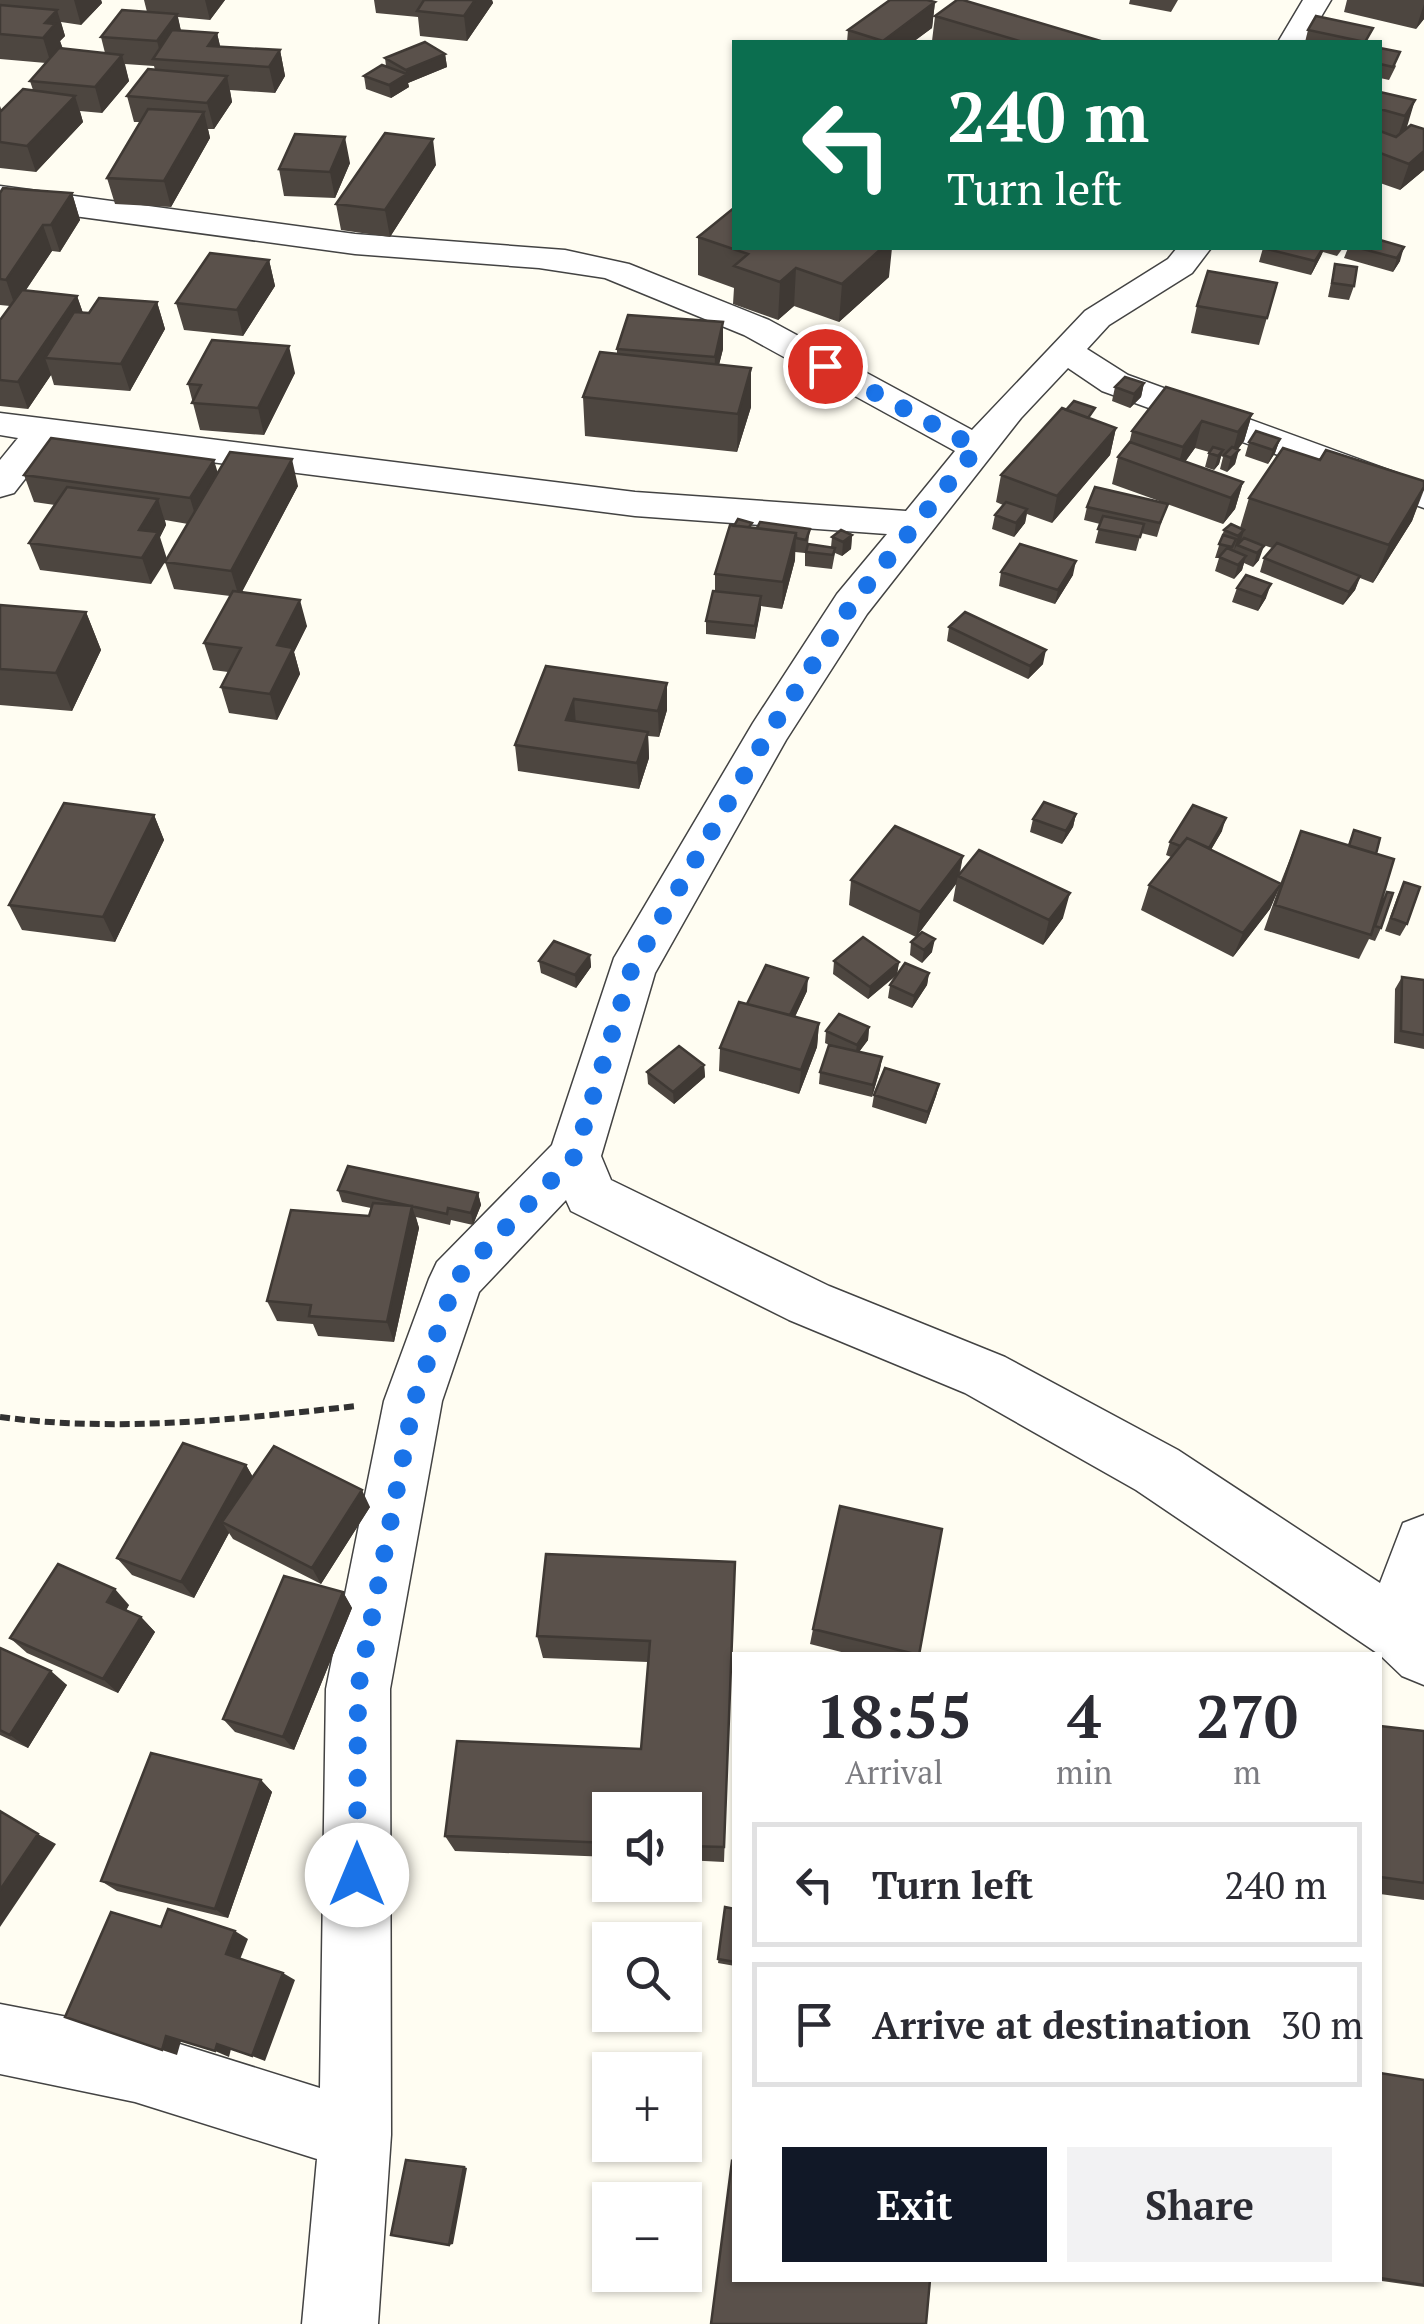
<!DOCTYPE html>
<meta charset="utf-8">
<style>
:root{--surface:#fff;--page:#f2f2f3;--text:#2b2b33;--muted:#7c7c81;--line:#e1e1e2;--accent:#111827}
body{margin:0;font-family:"PT Serif",serif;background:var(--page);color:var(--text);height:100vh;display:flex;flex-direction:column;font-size:38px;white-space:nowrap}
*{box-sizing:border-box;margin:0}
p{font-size:32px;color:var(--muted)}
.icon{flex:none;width:55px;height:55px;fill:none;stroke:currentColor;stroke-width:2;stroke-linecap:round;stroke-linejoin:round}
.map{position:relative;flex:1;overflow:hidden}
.panel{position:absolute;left:732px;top:1652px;width:650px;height:630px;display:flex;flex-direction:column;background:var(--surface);border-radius:0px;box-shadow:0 2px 8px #0004}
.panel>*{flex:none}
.hud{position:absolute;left:732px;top:40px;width:650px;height:210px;border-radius:0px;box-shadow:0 2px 8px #0004;background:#0b6e4f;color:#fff;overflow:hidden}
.buttons{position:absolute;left:592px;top:1792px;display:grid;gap:20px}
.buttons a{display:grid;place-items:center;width:110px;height:110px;border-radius:0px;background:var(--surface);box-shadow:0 2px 8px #0004;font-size:50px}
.pin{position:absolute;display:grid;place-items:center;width:85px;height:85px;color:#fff;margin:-42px;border:5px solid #fff;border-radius:50%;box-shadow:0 2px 10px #0007}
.me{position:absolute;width:110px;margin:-55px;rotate:0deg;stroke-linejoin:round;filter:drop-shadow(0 0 8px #0008)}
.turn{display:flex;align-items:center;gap:35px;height:210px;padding:0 50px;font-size:45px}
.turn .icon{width:130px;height:130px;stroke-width:2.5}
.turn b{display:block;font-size:70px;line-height:85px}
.eta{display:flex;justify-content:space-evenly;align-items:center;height:170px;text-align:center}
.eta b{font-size:60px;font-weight:700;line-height:70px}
.primary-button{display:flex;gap:20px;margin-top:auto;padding:20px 50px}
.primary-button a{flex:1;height:115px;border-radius:0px;background:var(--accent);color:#fff;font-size:40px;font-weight:700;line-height:115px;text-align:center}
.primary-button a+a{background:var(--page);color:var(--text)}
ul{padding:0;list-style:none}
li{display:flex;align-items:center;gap:30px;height:125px;margin:0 20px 15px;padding:0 30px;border:5px solid var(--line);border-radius:0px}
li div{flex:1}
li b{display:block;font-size:38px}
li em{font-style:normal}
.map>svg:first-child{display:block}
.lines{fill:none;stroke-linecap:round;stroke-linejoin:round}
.street-casing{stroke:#434343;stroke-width:3}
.path{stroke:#323232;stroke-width:6;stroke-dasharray:10 5;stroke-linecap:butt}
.street{fill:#fff;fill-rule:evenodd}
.wall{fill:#4d4640}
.shaded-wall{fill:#3f3934}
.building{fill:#5a514b;stroke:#3f3934;stroke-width:2.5}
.route{stroke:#1a73e8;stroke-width:18;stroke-dasharray:0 32.4}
</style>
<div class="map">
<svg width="1424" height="2324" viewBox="0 0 1424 2324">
<rect width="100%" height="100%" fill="#fffdf2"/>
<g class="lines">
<g class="street-casing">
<path id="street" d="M1303,0H1331L1306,42H1278Z
M0,186L355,234L565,250L629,264L769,320L972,430L1085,311L1168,259L1177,248H1211L1192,273L1109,325L1087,349L1128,375L1424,483V508L1102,391L1068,368L1021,418L867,614L786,740L655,973L601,1156L611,1180L829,1286L1005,1357L1178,1450L1380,1583L1403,1523L1424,1515V1685L1402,1676L1380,1655L1136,1490L965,1393L789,1320L571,1211L566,1200L479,1292L442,1401L390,1689L391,2135L378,2324H302L317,2159L135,2102L0,2074V2004L135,2030L320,2088L326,1689L384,1401L429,1279L437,1262L552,1145L614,958L753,723L837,594L887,534L635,516L54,442L14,493L0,497V460L18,438L0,435V413L635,492L906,511L955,451L744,335L605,278L539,268L355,254L0,206Z"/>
</g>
<path class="path" d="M0,1417C120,1433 237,1419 357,1406"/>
<use href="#street" class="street"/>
</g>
<path class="wall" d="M0,0H101L102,3L81,25L61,22L65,36L60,41L63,49L105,53L101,37L147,12L144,0H225L210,20L178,17L181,31L217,33L220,46L280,50L285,76L275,93L230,90L232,102L214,129H208L210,138L171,207L115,204L107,178L140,122H134L127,96L155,70L154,66L125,64L129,81L102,113L80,111L83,122L36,172L0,168V106L2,111L33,90L30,81L46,63L0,59Z
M374,0H492L493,3L467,41L420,36L418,17L376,13Z
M1130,0H1178L1171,12L1129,4Z
M1347,0H1424V19L1416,29L1344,12Z
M935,2L932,28L913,42H847L848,30Z
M935,16L1104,42H936L932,41Z
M1308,30L1368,42H1305Z
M1380,48L1396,66L1389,80L1380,78Z
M445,54L447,67L408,83L409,87L391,98L366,89L364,76L386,66L385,58Z
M1380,92L1415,100L1404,131L1424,129V170L1400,190L1380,183Z
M350,163L335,198L284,196L279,169Z
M436,165L390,237L341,230L336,204Z
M0,193H72L80,220L60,252L52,251L26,290L77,296L83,313L157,302L165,329L130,391L54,385L51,375L28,409L0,406V320L10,306L0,305Z
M698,237L889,277L839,322L794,306L778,320L733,304L734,288L698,275Z
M1380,240L1400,261L1393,272L1344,258L1348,248H1380Z
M1263,248H1343L1337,256L1323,252L1311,275L1259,262Z
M269,260L275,286L243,336L184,330L176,303Z
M1335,264L1354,286L1349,300L1328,297Z
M1277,283L1259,345L1191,333L1197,306Z
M617,349H723L719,365L751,407L737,452L585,436L583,397L617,354Z
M295,373L264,435L200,430L188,384Z
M1144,383L1141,397L1130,408L1112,401L1115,387Z
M1252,414L1244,441L1238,449L1235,464L1227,472L1220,469L1223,457L1221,456L1219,464L1214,470L1205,467L1209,452L1195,448L1185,462L1243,482L1235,509L1223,524L1167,504L1157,537L1141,533L1136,551L1095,543L1100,524L1084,520L1087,507L1162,502L1112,484L1118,457L1129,444L1132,431Z
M1093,420L1116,428L1110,455L1052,523L1027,514L1025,523L1014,537L992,529L995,515L1003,505L996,502L1001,475Z
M1280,439L1275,453L1268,464L1245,456L1249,442Z
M1320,460L1424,481V490L1412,521L1373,583L1360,578L1355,590L1343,605L1260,572L1264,558L1272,548L1255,542L1259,560L1253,567L1244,563L1242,570L1234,579L1215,571L1219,558H1215L1224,530L1240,528L1249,498Z
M218,473L298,486L242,592L307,626L294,652L300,674L277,720L229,713L221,687L228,672L213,670L204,643L230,596L174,589L165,562L188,524L165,520L166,525L160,537L151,584L40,570L29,543L55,505L34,502L24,475Z
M752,528L810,529L808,544L831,547L832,537L852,535L851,549L842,556L835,553L832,569L805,566V553L795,552V560L782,609L761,606L755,639L706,634V621L715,591V574Z
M1001,572L1073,575L1055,604L999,586Z
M1237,588L1266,598L1258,611L1232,602Z
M0,605L86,612L101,650L72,711L0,705Z
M949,627L1043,664L1028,679L947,641Z
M546,666L667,710L659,737L648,736L649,758L639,789L518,771L515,745Z
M1076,814L1073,827L1062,844L1030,832L1033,819Z
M154,815L164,840L115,942L22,930L9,905Z
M1354,830L1376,854L1381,905L1387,892L1381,928L1375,941L1369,939L1359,959L1264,930L1279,887L1270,909L1233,957L1141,910L1149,885L1171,857L1166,855L1170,842L1222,831L1211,850L1280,884L1301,831L1348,845Z
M963,856L960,873L1063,918L1043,945L953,901L956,884L916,937L849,905L851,880Z
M1404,882L1407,924L1400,936L1385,931L1398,895Z
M911,942L932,952L922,963L910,955Z
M590,955L591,967L576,988L541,973L539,961Z
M834,961L899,962L897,974L929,973L927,985L912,1008L888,998L890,985L897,975L868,999L833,974Z
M1402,977L1424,980V1049L1394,1043L1395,989Z
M807,991L795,1017L819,1023L817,1047L799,1094L719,1071L720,1048L747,1004Z
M869,1027L868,1040L859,1052L882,1057L880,1069L872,1097L819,1084L820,1072L829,1045L825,1043L826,1031Z
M704,1065L705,1077L674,1104L648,1084L647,1072Z
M939,1084L936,1096L926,1124L872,1107L874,1095Z
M338,1190L478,1193L481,1205L473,1225L451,1220L450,1225L416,1217L419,1228L394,1342L318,1336L313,1324L277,1321L267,1301L369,1216L371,1208L342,1202Z
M246,1465L253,1477L370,1507L321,1584L233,1539L229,1533L194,1598L132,1575L117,1558Z
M735,1562L724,1862L685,1860V1810H610V1857L455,1851L445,1836L641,1749L648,1662L543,1658L537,1636Z
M343,1592L352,1608L294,1750L235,1732L223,1719Z
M129,1605L126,1610L141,1617L155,1632L118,1693L27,1653L10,1638Z
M813,1629L919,1655H853L810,1644Z
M0,1648L67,1685L28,1748L0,1735Z
M1380,1726L1424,1731V1900L1380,1894Z
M261,1780L272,1792L228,1918L117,1891L101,1881Z
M725,1907L735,1909V1966L718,1963Z
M1380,2073L1424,2080V2287L1375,2280H1380Z"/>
<path class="shaded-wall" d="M74,0H101L102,3L81,25Z
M205,0H225L210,20Z
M475,0H492L493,3L467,41L464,16Z
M935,2L932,28L913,42H883V41Z
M1424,4V19L1416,29Z
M57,10L65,36L60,41L63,50L51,64L43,38L45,23Z
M177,14L183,40L162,60L157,41Z
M217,33L223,59L208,46Z
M280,50L285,76L275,93L269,67Z
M445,54L447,67L408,83L409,87L391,98L389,85L406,74V70Z
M122,55L129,81L102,113L95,87Z
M227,76L232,102L214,129L207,103Z
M75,96L83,122L36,172L27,146Z
M1415,100L1407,127L1396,142L1405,116Z
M204,112L210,138L171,207L164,181Z
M345,137L350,163L335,198L330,172Z
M433,139L436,165L390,237L385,210Z
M1424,151V170L1400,190L1409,164Z
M72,193L80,220L60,252L51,225Z
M43,225L52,251L15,306L6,280Z
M1404,247L1400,261L1393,272L1397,258Z
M882,248H892L889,277L839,322L842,284Z
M1323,248H1324L1321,256L1311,275L1315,261Z
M269,260L275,286L243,336L237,310Z
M796,268L794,306L778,320L780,282Z
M77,296L86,322L45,358L51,375L28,409L18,382Z
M157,302L165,329L130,391L121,364Z
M723,322V349L714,384L715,357Z
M289,346L295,373L264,435L258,408Z
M751,368V407L737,452L738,414Z
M1144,383L1141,397L1130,408L1134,394Z
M1252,414L1244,441L1233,456L1239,450L1235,464L1227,472L1238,432Z
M1202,421L1195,448L1176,474L1183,447Z
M1116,428L1110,455L1052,523L1057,496Z
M1280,439L1275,453L1268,464L1273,450Z
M1223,450L1219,464L1214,470L1218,456Z
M292,459L298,486L239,597L231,571Z
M214,460L222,487L198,525L190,498Z
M1243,482L1235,509L1223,524L1231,498Z
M1424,487L1412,521L1373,583L1389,545Z
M158,499L166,525L160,537L167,559L151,584L142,558L139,530Z
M1027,509L1025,523L1014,537L1016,523Z
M1244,530L1240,544L1237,545L1234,550L1238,536Z
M796,533L795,560L782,609L783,582Z
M852,535L851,549L842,556L843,542Z
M1264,546L1259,560L1253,567L1257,553Z
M1246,556L1242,570L1234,579L1238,565Z
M1076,561L1073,575L1055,604L1058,590Z
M1360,576L1355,590L1343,605L1349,592Z
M1271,584L1266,598L1258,611L1262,597Z
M761,596V609L755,639V626Z
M300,600L307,626L294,652L300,674L277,720L270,694L277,645Z
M86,612L101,650L72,711L56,673Z
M1046,650L1043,664L1028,679L1030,666Z
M667,683V710L659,737L658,711Z
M574,699L576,725L566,720Z
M648,732L649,758L639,789L637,763Z
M1076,814L1073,827L1062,844L1066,831Z
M154,815L164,840L115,942L103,917Z
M1226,818L1222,831L1200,868L1205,855Z
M963,856L956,884L916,937L920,912Z
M1281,884L1270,909L1233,957L1243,933Z
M1070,893L1063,918L1043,945L1049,920Z
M935,939L932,952L922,963L924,950Z
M590,955L591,967L576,988L575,975Z
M899,962L897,974L868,999L870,987Z
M929,973L927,985L912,1008L914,996Z
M808,978L807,991L787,1033L788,1021Z
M819,1023L817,1047L799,1094L801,1070Z
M869,1027L868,1040L855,1057L857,1045Z
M882,1057L880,1069L872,1097L873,1085Z
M704,1065L705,1077L674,1104L673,1092Z
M939,1084L936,1096L926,1124L928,1112Z
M478,1193L481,1205L473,1225L471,1213Z
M412,1206L419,1228L394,1342L387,1322Z
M246,1465L256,1483L222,1522L229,1533L194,1598L181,1582Z
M362,1490L370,1507L321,1584L312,1568Z
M115,1589L129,1605L122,1618L107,1602Z
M343,1592L352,1608L294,1750L283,1737Z
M141,1617L155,1632L118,1693L103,1679Z
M51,1671L67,1685L28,1748L10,1735Z
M261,1780L272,1792L228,1918L215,1909Z
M38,1834L56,1844L0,1927V1890Z
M235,1931L248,1939L239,1962L226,1954Z
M283,1973L295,1980L265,2061L252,2056Z
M166,2036L181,2041L177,2055L162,2050Z
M217,2044L231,2049L229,2057L215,2051Z
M464,2167L467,2168L453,2244L449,2245Z"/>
<path class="building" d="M424,0H475L464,16L417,11Z
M890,0H927L935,2L883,41L848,30Z
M957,0H963L1104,42H1023L935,16Z
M0,5L57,10L45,23L55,24L43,38L0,34Z
M122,10L177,14L157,41L101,37Z
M1316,16L1373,28L1365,42L1308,30Z
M172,30L217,33L208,46L280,50L269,67L153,59Z
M425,42L445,54L406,70L385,58Z
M59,48L122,55L95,87L30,81Z
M1380,48L1400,52L1393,67L1380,64Z
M382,65L407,74L389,85L364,76Z
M148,69L227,76L207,103L127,96Z
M23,89L75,96L27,146L0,142V112Z
M1380,92L1415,100L1405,116L1380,109Z
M148,109L204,112L164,181L107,178Z
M1411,125L1424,129V151L1409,164L1380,153V131L1396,137Z
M385,133L433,139L385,210L336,204Z
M295,134L345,137L330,172L279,169Z
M3,188L72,193L51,225H43L6,280L0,279V193Z
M735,207V248H882L842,284L796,268L780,282L734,266L748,254L698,237Z
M1380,240L1404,247L1397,258L1359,248H1380Z
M1263,248H1323L1315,261Z
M210,253L269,260L237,310L176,303Z
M1335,264L1357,267L1354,286L1332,283Z
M1208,271L1277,283L1267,318L1197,306Z
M22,290L77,296L18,382L0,380V320Z
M99,298L157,302L121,364L45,358L74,312L89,313Z
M628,315L723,322L715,357L617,349Z
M212,340L289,346L258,408L192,403L201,385L188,384Z
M600,352L751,368L738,414L583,397Z
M1125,377L1144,383L1134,394L1115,387Z
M1166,387L1252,414L1238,432L1202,421L1183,447L1132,431Z
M1074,401L1095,408L1088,418L1066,410Z
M1062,408L1116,428L1057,496L1001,475Z
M1256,431L1280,439L1273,450L1249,442Z
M51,438L214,460L190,498L24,475Z
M1130,442L1243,482L1231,498L1118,457Z
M1213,447L1223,450L1218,456L1209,453Z
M1232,447L1239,450L1231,458L1224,455Z
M1283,448L1320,460L1326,450L1424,481V487L1389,545L1249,498Z
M230,452L292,459L231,571L165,562Z
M67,487L158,499L139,530L158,532L142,558L29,543Z
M1095,487L1168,504L1160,523L1087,507Z
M1006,502L1027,509L1016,523L995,515Z
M1103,516L1144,524L1140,537L1098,529Z
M738,519L752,523L749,527L734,526Z
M760,522L810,529L806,540L796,538V533L757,528Z
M1231,524L1244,530L1238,536L1224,530Z
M730,525L796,533L783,582L715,574Z
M841,530L852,535L843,542L832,537Z
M1223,535L1236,539L1232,547L1219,544Z
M1244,538L1264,546L1257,553L1237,545Z
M1277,543L1360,576L1349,592L1264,558Z
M808,544L835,548L833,555L806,552Z
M1020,544L1076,561L1058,590L1001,572Z
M1227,548L1246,556L1238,565L1219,557Z
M1246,575L1271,584L1262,597L1237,588Z
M233,591L300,600L277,645L293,648L270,694L221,687L241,648L204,643Z
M713,591L761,596L755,626L706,621Z
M0,605L86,612L56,673L0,669Z
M965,612L1046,650L1030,666L949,627Z
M546,666L667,683L658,711L574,699L566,720L648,732L637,763L515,745Z
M1044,802L1076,814L1066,831L1033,819Z
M64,803L154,815L103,917L9,905Z
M1193,805L1226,818L1209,848L1187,838L1180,846L1170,842Z
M895,826L963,856L920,912L851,880Z
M1354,830L1380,838L1376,854L1349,846Z
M1301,831L1394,859L1371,935L1275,905Z
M1187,838L1281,884L1243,933L1149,885Z
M979,850L1070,893L1049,920L958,876Z
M1404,882L1420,887L1407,924L1391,918Z
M1387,892L1393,893L1381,928L1375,926Z
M922,932L935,939L924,950L911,942Z
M863,937L899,962L870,987L834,961Z
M554,941L590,955L575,975L539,961Z
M905,963L929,973L914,996L890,985Z
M766,965L808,978L790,1015L747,1004Z
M1402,977L1424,980V1035L1401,1031Z
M739,1002L819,1023L801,1070L720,1048Z
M839,1014L869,1027L857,1045L826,1031Z
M829,1045L882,1057L873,1085L820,1072Z
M679,1046L704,1065L673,1092L647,1072Z
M885,1068L939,1084L928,1112L874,1095Z
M348,1166L478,1193L471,1213L448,1208L447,1214L338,1190Z
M373,1203L412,1206L387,1322L309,1316L311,1305L267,1301L291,1210L369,1216Z
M183,1443L246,1465L181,1582L117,1558Z
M274,1446L362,1490L312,1568L222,1522Z
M840,1506L942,1529L919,1655L813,1629Z
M546,1554L735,1562L724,1847L685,1846V1810H610V1843L445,1836L457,1741L641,1749L650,1641L537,1636Z
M58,1564L115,1589L107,1602L141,1617L103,1679L10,1638Z
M284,1576L343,1592L283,1737L223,1719Z
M0,1648L51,1671L10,1735L0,1730Z
M1380,1726L1424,1731V1883L1380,1877Z
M151,1753L261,1780L215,1909L101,1881Z
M0,1811L38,1834L0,1890Z
M725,1907L735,1909V1962L718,1959Z
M168,1909L235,1931L226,1954L283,1973L252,2056L217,2044L215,2051L166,2036L162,2050L65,2017L111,1912L161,1927Z
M1380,2073L1424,2080V2285L1380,2278Z
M406,2160L464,2167L449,2245L391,2235Z
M732,2161L735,2162V2280H930L926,2324H711Z
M606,2209H610V2268L599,2266Z"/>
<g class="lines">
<path class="route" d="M357,1875L358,1689L414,1401L456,1279L575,1156L631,971L768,734L852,604L977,448L825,366"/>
</g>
</svg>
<div class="buttons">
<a><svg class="icon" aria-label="sound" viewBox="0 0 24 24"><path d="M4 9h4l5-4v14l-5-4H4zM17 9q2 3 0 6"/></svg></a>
<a><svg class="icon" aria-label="search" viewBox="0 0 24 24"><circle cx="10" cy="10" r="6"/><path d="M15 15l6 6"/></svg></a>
<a>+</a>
<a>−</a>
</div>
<div class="pin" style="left:825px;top:366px;background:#d93025"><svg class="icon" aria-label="arrive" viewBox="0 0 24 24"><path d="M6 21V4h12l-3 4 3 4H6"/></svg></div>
<svg class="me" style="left:357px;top:1875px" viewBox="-20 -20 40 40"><circle r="19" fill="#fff"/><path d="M0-13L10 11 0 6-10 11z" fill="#1a73e8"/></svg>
<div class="hud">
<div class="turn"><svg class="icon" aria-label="left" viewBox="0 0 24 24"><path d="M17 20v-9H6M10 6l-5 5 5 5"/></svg><div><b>240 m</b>Turn left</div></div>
</div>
<section class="panel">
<div class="eta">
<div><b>18:55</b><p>Arrival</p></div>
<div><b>4</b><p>min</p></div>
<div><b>270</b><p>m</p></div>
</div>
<ul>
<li><svg class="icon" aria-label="left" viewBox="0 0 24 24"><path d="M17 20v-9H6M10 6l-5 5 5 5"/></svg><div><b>Turn left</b></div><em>240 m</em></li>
<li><svg class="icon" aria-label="arrive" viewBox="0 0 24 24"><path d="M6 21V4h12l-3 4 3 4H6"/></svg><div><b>Arrive at destination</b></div><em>30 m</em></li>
</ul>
<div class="primary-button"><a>Exit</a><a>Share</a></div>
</section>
</div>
